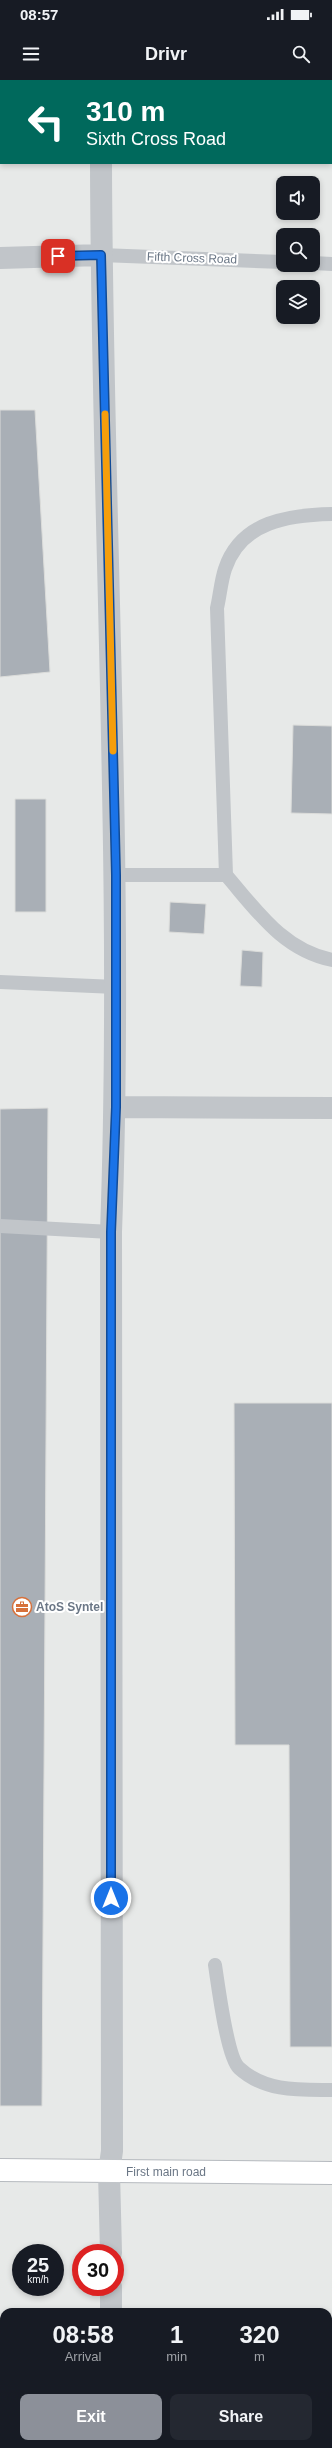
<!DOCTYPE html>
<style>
:root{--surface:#171b24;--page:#242831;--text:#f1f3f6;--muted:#9ea1a6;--accent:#8c9099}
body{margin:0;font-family:Helvetica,sans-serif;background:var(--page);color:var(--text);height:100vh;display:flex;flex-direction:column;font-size:15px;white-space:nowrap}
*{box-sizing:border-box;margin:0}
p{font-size:13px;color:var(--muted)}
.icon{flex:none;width:22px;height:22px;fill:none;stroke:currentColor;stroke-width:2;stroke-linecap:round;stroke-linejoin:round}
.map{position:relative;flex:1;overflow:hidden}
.panel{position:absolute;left:0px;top:2228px;width:332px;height:140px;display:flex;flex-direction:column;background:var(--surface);border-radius:12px 12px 0 0;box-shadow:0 2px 6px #0003}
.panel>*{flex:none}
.top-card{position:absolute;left:0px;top:0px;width:332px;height:84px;box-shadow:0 2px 6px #0003;background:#00695c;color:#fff;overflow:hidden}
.controls{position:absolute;left:276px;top:96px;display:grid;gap:8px}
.controls a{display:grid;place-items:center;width:44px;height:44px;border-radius:8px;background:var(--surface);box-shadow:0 2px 6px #0003;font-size:20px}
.speed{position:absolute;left:12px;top:2164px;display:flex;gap:8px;font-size:20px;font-weight:700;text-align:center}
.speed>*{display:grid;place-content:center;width:52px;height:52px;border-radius:50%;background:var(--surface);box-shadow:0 2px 6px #0003;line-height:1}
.speed small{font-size:10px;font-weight:400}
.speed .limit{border:6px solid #d22;background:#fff;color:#111}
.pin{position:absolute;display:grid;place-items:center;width:34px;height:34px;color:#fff;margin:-17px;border-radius:8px;box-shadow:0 2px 6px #0006}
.me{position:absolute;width:44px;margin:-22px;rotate:0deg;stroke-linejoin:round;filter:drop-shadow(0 0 3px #0008)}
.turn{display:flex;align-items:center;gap:14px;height:84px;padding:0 20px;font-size:18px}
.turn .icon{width:52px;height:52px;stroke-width:2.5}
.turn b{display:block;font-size:28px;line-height:34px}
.eta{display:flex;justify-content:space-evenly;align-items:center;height:68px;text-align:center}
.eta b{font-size:24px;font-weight:700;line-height:28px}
.cta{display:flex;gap:8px;margin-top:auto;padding:8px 20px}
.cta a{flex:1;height:46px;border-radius:8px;background:var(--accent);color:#fff;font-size:16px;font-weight:700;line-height:46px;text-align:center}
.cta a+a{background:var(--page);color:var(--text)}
.status{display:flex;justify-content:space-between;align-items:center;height:28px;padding:0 20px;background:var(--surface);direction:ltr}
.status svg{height:11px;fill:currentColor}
header{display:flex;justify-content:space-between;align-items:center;height:52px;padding:0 20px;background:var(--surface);font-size:18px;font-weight:700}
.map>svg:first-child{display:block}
.built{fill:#e7e9e8;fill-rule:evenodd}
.building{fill:#a9afb6;stroke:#dbdcda}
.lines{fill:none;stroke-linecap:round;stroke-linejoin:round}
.secondary-casing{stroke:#b6babf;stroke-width:24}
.lane{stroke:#c1c5c9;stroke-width:14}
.street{stroke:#c1c5c9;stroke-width:22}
.secondary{stroke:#fff;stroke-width:22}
.route-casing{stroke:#114b97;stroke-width:10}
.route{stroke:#1a73e8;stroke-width:7}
.slow{stroke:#f59e0b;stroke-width:7}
.labels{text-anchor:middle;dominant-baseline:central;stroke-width:4;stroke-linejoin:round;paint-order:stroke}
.street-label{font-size:12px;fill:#6b7786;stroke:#fff}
.poi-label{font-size:12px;font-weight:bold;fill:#6b7786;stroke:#fff;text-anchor:start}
</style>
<div class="status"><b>08:57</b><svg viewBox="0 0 49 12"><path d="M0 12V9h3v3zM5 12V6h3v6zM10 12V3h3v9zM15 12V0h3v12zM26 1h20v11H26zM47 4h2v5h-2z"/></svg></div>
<header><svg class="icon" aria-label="menu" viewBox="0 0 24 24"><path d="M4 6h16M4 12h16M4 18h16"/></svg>Drivr<svg class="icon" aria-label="search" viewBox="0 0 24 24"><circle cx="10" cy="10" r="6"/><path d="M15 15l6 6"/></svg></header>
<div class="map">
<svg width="332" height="2368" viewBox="0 0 332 2368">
<rect width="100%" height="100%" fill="#f9faf8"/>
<path class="built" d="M0,0H332V2368H0ZM1,1H331V83H1ZM283,103H313V133H283ZM283,155H313V185H283ZM283,207H313V237H283ZM21,2173H55V2207H21ZM81,2173H115V2207H81ZM4,2232H328V2364H4Z"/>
<path class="building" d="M0,0H21L1,1V75Z
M274,0H332V23L331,1Z
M0,330H35L50,592L0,597Z
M293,645L332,646V734L291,733Z
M15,719H46V832H15Z
M170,822L206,824L204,854L169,852Z
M242,870L263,872L262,907L240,906Z
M48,1028L42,2026H0V1029Z
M234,1323H332V1967H290L289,1665H235Z
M0,2275H4V2364H36V2368H0Z"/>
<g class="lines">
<g class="secondary-casing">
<path id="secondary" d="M0,2090L332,2093"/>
</g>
<path class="lane" d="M101,175L283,182
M313,183L332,184
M116,795H226L217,528C220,515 221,501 225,489C241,441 289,435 332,434
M226,795C257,831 283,870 332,880
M0,902L116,907
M0,1146L111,1152
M215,1885C218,1904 227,1977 239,1988C265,2012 300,2010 332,2010"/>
<path class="street" d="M101,0V1
M101,83C102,440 124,796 111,1152L112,2071L109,2092L111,2173
M0,178L101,175
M116,1027L332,1028
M111,2207V2232
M112,2364V2368"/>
<use href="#secondary" class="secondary"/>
</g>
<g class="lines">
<g class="route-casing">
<path id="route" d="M58,176L101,175L116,795V1027L111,1152V1818"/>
</g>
<use href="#route" class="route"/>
<path class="slow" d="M105,334L113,671"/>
</g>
<defs>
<g id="office-ring" transform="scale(1)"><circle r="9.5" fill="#fff" stroke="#d7713b" stroke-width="1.5"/><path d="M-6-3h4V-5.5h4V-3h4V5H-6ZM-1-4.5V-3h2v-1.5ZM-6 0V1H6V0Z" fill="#d7713b"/></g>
</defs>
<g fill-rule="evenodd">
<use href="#office-ring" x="22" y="1527"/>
</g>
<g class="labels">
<g class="street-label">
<text transform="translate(192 178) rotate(2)">Fifth Cross Road</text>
<text x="166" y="2092">First main road</text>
</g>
<g class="poi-label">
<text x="36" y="1527">AtoS Syntel</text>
</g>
</g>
</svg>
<div class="controls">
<a><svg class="icon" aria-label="sound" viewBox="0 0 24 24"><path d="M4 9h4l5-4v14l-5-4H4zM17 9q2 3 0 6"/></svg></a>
<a><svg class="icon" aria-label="search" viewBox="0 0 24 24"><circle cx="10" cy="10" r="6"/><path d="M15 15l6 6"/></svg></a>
<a><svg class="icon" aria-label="layers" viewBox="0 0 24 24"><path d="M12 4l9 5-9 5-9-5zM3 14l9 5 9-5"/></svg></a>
</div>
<div class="speed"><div>25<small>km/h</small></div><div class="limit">30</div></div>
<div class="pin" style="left:58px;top:176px;background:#d93025"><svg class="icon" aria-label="arrive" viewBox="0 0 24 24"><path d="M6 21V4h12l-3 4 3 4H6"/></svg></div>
<svg class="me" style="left:111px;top:1818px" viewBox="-20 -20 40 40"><circle r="17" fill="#1a73e8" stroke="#fff" stroke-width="3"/><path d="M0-11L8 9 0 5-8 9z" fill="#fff"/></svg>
<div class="top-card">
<div class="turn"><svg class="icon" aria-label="left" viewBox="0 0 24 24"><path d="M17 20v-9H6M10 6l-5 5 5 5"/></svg><div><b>310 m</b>Sixth Cross Road</div></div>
</div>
<section class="panel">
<div class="eta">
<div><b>08:58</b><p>Arrival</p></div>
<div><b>1</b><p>min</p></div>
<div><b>320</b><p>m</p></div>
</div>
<div class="cta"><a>Exit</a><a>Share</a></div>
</section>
</div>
